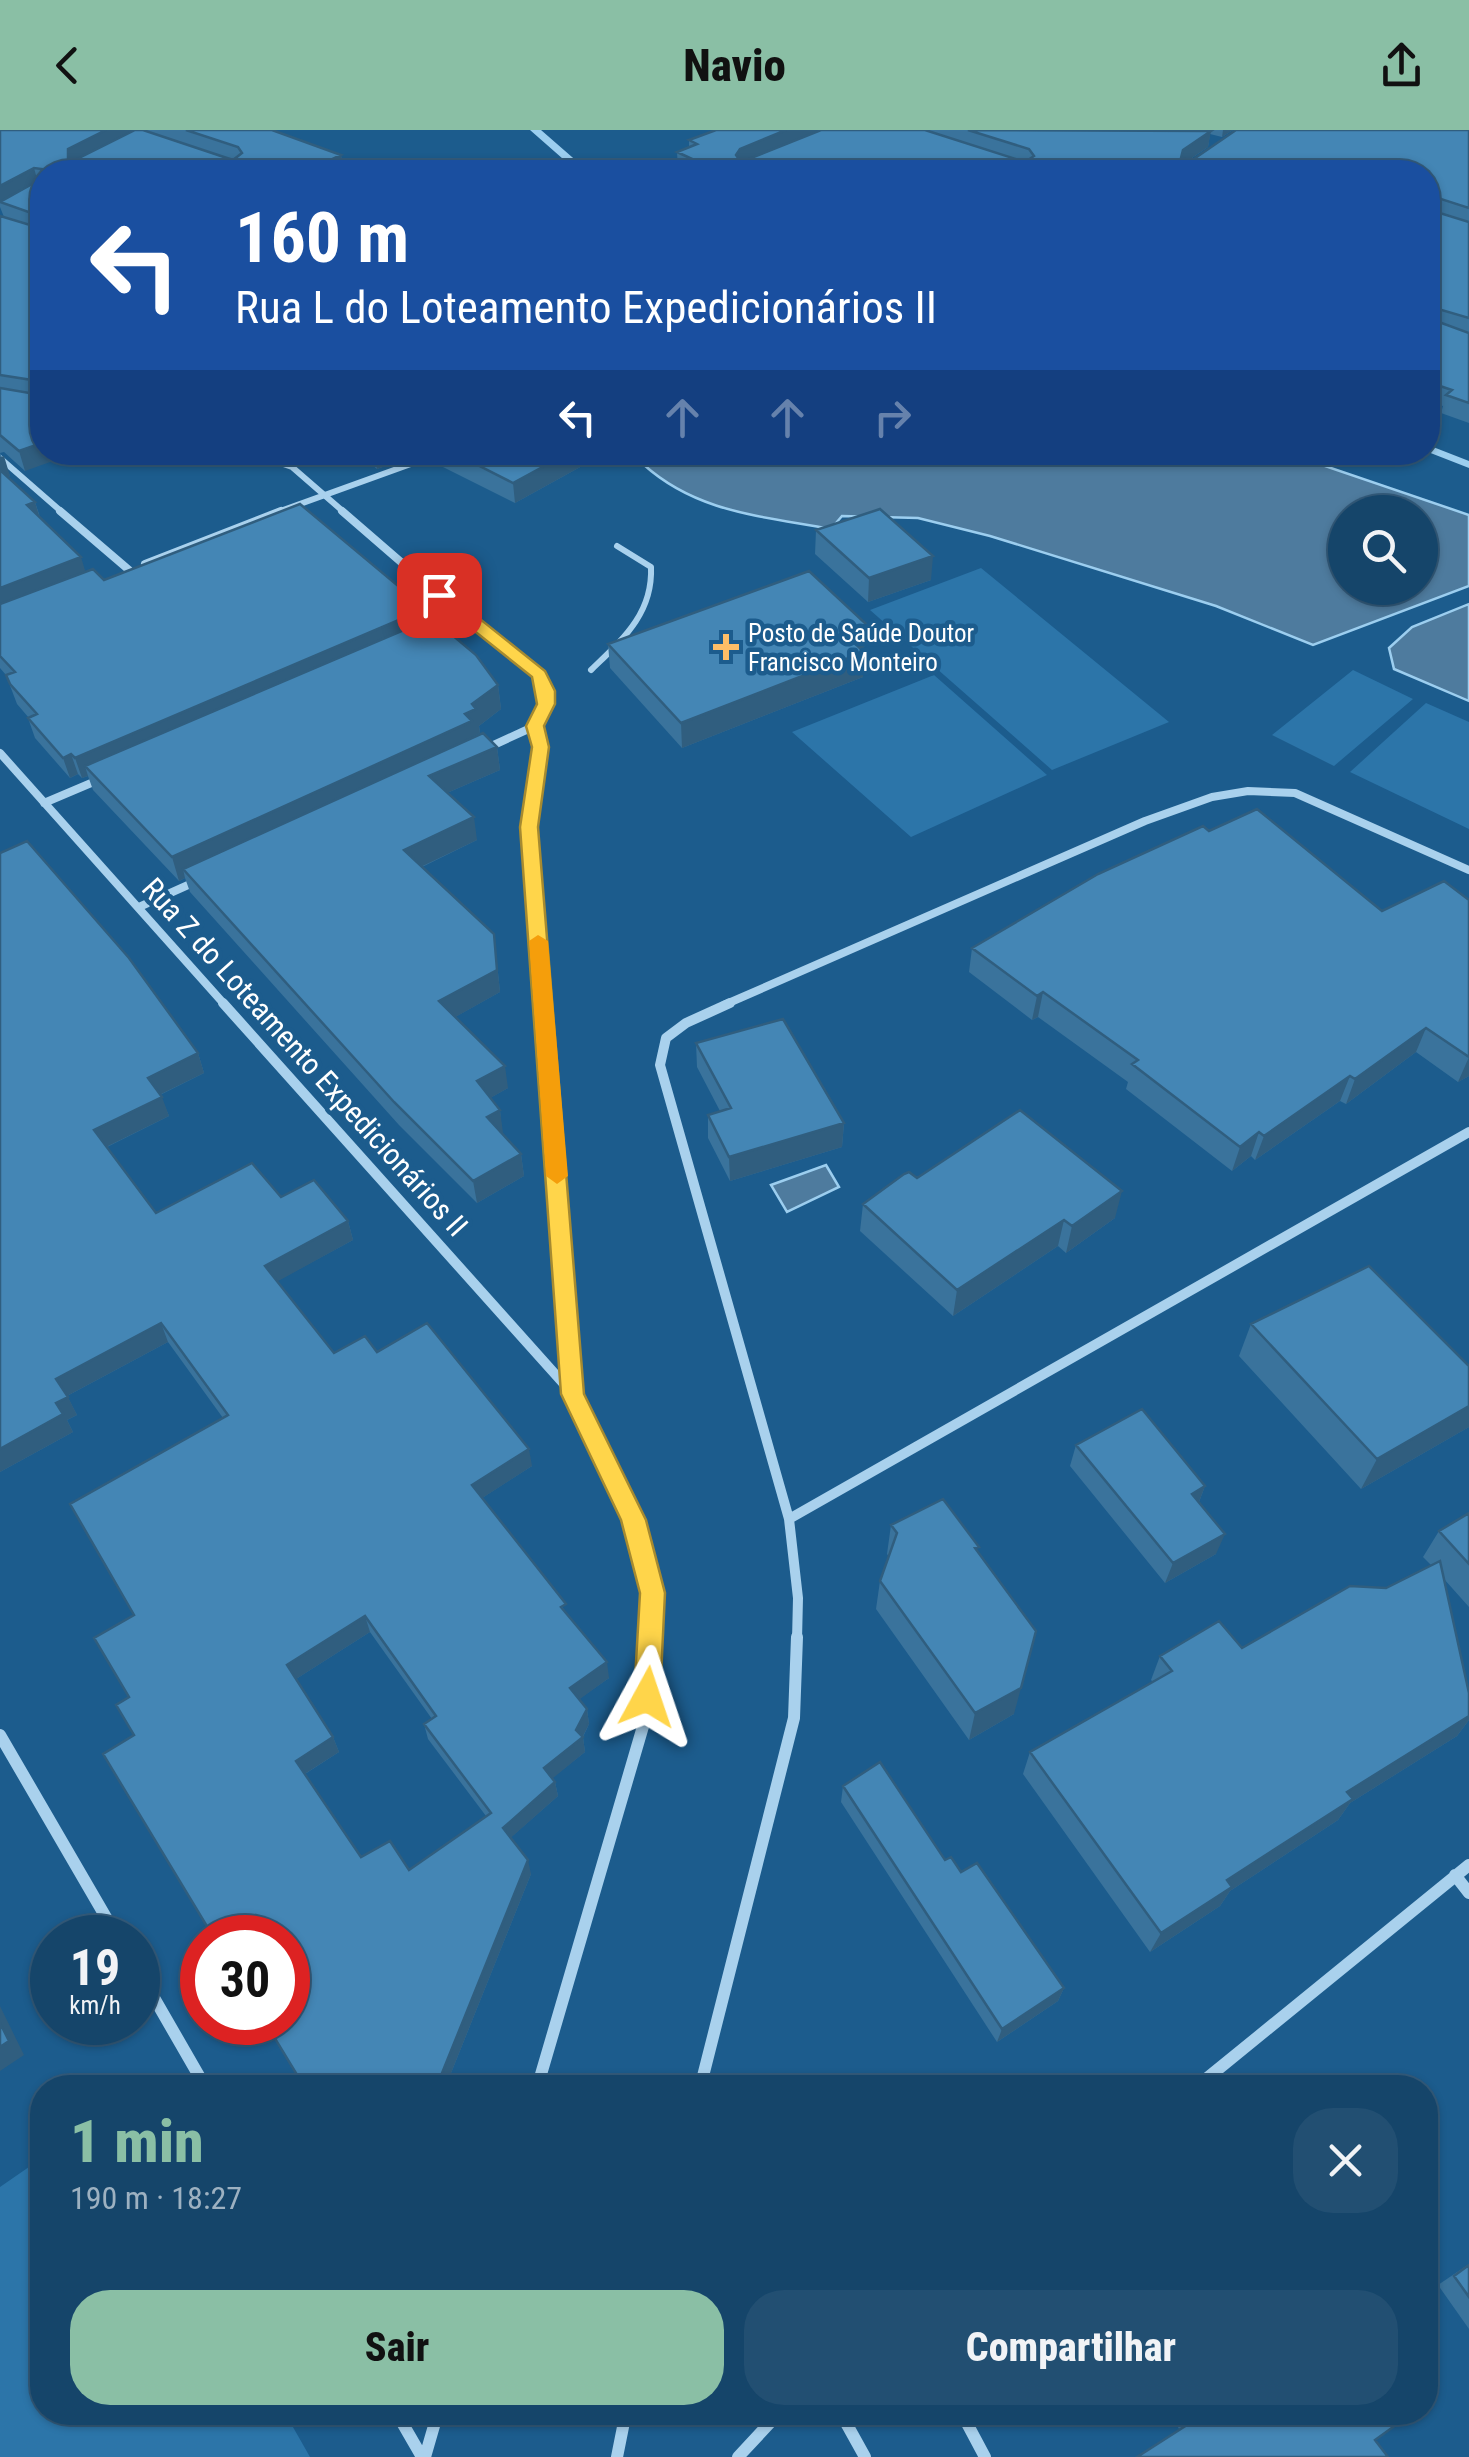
<!DOCTYPE html>
<html lang="pt">
<meta charset="utf-8">
<style>
:root{--surface:#15456a;--page:#224f72;--text:#f1f3f6;--muted:#9db1c1;--line:#345d7e;--accent:#8abfa5}
body{margin:0;font-family:"Roboto Condensed",sans-serif;background:var(--page);color:var(--text);height:100vh;display:flex;flex-direction:column;font-size:38px;white-space:nowrap}
*{box-sizing:border-box;margin:0}
p{font-size:32px;color:var(--muted)}
.icon{flex:none;width:55px;height:55px;fill:none;stroke:currentColor;stroke-width:2;stroke-linecap:round;stroke-linejoin:round}
.map{position:relative;flex:1;overflow:hidden}
.side{position:absolute;left:30px;top:1945px;width:1408px;height:350px;display:flex;flex-direction:column;background:var(--surface);border-radius:40px;box-shadow:0 2px 8px #0004,0 0 0 2px var(--line)}
.side>*{flex:none}
.banner{position:absolute;left:30px;top:30px;width:1410px;height:305px;border-radius:40px;box-shadow:0 2px 8px #0004,0 0 0 2px var(--line);background:#1a4fa0;color:#fff;overflow:hidden}
.fabs{position:absolute;left:1328px;top:365px;display:grid;gap:20px}
.fabs a{display:grid;place-items:center;width:110px;height:110px;border-radius:50%;background:var(--surface);box-shadow:0 2px 8px #0004,0 0 0 2px var(--line);font-size:50px}
.speed{position:absolute;left:30px;top:1785px;display:flex;gap:20px;font-size:50px;font-weight:700;text-align:center}
.speed>*{display:grid;place-content:center;width:130px;height:130px;border-radius:50%;background:var(--surface);box-shadow:0 2px 8px #0004,0 0 0 2px var(--line);line-height:1}
.speed small{font-size:25px;font-weight:400}
.speed .limit{border:15px solid #d22;background:#fff;color:#111}
.pin{position:absolute;display:grid;place-items:center;width:85px;height:85px;color:#fff;margin:-42px;border-radius:20px;box-shadow:0 5px 15px #0006}
.me{position:absolute;width:110px;margin:-55px;rotate:5deg;stroke-linejoin:round;filter:drop-shadow(0 0 8px #0008)}
.turn{display:flex;align-items:center;gap:35px;height:210px;padding:0 40px;font-size:45px}
.turn .icon{width:130px;height:130px;stroke-width:2.5}
.turn b{display:block;font-size:70px;line-height:85px}
.lanes{display:flex;align-items:center;height:95px;padding:0 40px;background:#0003;justify-content:center;gap:50px;direction:ltr}
.lanes .off{opacity:.35}
.round{display:grid;place-items:center;flex:none;width:105px;height:105px;border-radius:40px;background:var(--page)}
.overview{display:flex;align-items:center;justify-content:space-between;height:170px;padding:0 40px}
h1{font-size:60px;font-weight:800;line-height:75px;color:var(--accent)}
.cta{display:flex;gap:20px;margin-top:auto;padding:20px 40px}
.cta a{flex:1;height:115px;border-radius:40px;background:var(--accent);color:#111;font-size:40px;font-weight:800;line-height:115px;text-align:center}
.cta a+a{background:var(--page);color:var(--text)}
header{display:flex;justify-content:space-between;align-items:center;height:130px;padding:0 40px;background:var(--accent);color:#111;font-size:45px;font-weight:800}
.map>svg:first-child{display:block}
.green{fill:#2c75a9}
.water{fill:#4e7b9e;stroke:#9cceef;stroke-width:2.5;fill-rule:evenodd}
.lines{fill:none;stroke-linecap:round;stroke-linejoin:round}
.stream{fill:#9cceef;fill-rule:evenodd}
.service{stroke:#a9d1ed;stroke-width:6}
.minor-far3{stroke:#a9d1ed;stroke-width:6}
.minor-far2{stroke:#a9d1ed;stroke-width:8}
.minor-far1{stroke:#a9d1ed;stroke-width:10}
.minor{stroke:#a9d1ed;stroke-width:12}
.wall{fill:#3a739c;fill-rule:evenodd}
.shaded-wall{fill:#305e7f}
.building{fill:#4486b5;stroke:#305e7f;stroke-width:2.5;fill-rule:evenodd}
.route{fill:#ffd54a;stroke:#a68a30;stroke-width:2.5}
.slow{fill:#f59e0b}
.poi-dot{fill:#febe67;stroke:#1c5c8d;stroke-width:4}
.labels{text-anchor:middle;dominant-baseline:central;stroke-width:9;stroke-linejoin:round;paint-order:stroke}
.far-poi-label{font-size:25px;fill:#fff;stroke:#1c5c8d;text-anchor:start}
.street-label{font-size:30px;fill:#fff;stroke:#1c5c8d}
</style>
<header><svg class="icon" aria-label="back" viewBox="0 0 24 24"><path d="M15 5l-7 7 7 7"/></svg>Navio<svg class="icon" aria-label="share" viewBox="0 0 24 24"><path d="M12 15V3M7 8l5-5 5 5M5 13v7h14v-7"/></svg></header>
<div class="map">
<svg width="1469" height="2327" viewBox="0 0 1469 2327">
<rect width="100%" height="100%" fill="#1c5c8d"/>
<path class="green" d="M981,438L1169,592L1052,640L870,480Z
M1353,540L1413,569L1334,636L1272,605Z
M934,545L1047,645L911,707L792,602Z
M1426,573L1469,592V699L1350,642Z
M42,2028V2282L285,2283L310,2327H0V2057Z"/>
<path class="water" d="M650,322L1287,323L1469,385V456L1313,515L1216,476L990,406L918,388L842,386L831,399C762,386 697,383 643,334ZM1345,382H1420V458H1345Z
M1469,474V571L1394,539L1389,518L1412,497Z
M826,1035L839,1057L787,1082L771,1055Z"/>
<g class="lines">
<path class="stream" d="M530,0H541L580,34V38L574,42H564L571,36Z
M1428,315L1469,331V338L1428,322Z"/>
<path class="service" d="M591,540C622,510 653,484 651,437L617,416"/>
<path class="minor-far3" d="M249,322L292,337L345,383
M0,328L63,383
M275,383L444,322"/>
<path class="minor-far2" d="M60,381L129,440
M342,381L468,490L539,544L546,574L535,596L541,617L529,697L543,875
M145,434L281,381
M435,504L468,490
M485,619L535,596
M0,623L225,875
M44,673L103,648
M139,777L197,751
M724,875L1145,691L1212,667L1248,661L1295,663L1469,740"/>
<path class="minor-far1" d="M223,873L572,1263
M543,873L573,1264L633,1390L653,1463L650,1510
M730,873L686,893L666,908L660,935L789,1389L798,1468L797,1510
M789,1389L1469,1002"/>
<path class="minor" d="M0,1605L118,1808
M1455,1745L1469,1763
M138,1840L206,1958
M537,1958L644,1593L650,1507
M700,1958L794,1588L797,1507
M1195,1958L1469,1735
M396,2282L422,2327
M840,2282L865,2327
M961,2282L985,2327
M425,2327L438,2282
M617,2327L626,2282
M738,2327L780,2282"/>
</g>
<path class="wall" d="M0,0H254L341,25L344,42H42V322L25,341L4,322L0,323L10,346L8,347L35,372L40,387L86,442L104,450L415,470L416,477L420,481L422,493L498,555L501,579L479,596L480,603L474,606V608L497,617L500,640L447,663L477,710L422,737L494,804L500,862L455,887L508,958L490,968L500,980L502,1003L521,1024L524,1046L477,1073L399,995L190,762L185,748L179,751L93,660L88,646L82,648L78,644L70,648L35,608L28,588H29L17,574L6,545L0,538V86L4,87L0,77Z
M716,0H1233L1222,7L1210,4L1208,17L1189,30L1469,0V293L1441,283L1443,276L1428,272V42H685L678,39L677,22L689,17V10Z
M356,322H425L377,339Z
M433,322H599L582,336L515,373L435,333Z
M816,400L931,450L868,472L815,424Z
M866,494L864,518L861,519L864,522L863,547L682,618L610,538L608,514Z
M1209,701L1382,781L1469,770V946L1458,952L1416,922L1346,974L1340,971L1255,1030L1251,1026L1232,1041L1126,959L1128,952L1038,887L1032,890L969,842L972,818Z
M0,723L198,923L204,943L160,965L169,986L107,1017L156,1083L281,1067L348,1091L353,1110L277,1151L334,1223L377,1222L532,1336L482,1368L568,1485L609,1548L579,1569L587,1579L589,1594L583,1607L585,1622L552,1648L555,1652L558,1666L510,1708L531,1744L445,1958H305L134,1605L129,1567L134,1485L223,1288L168,1212L67,1266L77,1285L67,1290L73,1302L0,1342ZM370,1502L432,1589L424,1594L428,1609L486,1686L409,1740L361,1727L305,1644L339,1622L333,1607L296,1549Z
M696,913L844,993L842,1017L730,1051L708,1008V985L720,981L697,937Z
M917,1048L1115,1088L1066,1123L1058,1116L953,1186L860,1101L863,1074Z
M1251,1194L1469,1236V1297L1361,1359L1239,1226Z
M1076,1315L1205,1356L1199,1372L1216,1424L1165,1453L1070,1336Z
M1469,1383V1477L1444,1449L1469,1563V1590L1457,1606L1350,1673L1338,1690L1230,1761L1220,1776L1150,1822L1023,1644L1030,1622L1153,1552L1151,1550L1160,1526L1242,1518L1386,1458L1431,1435L1423,1427L1439,1401Z
M891,1395L978,1422L1014,1584L969,1610L876,1479L880,1451L889,1427L887,1424Z
M843,1656L961,1742L1064,1858L1058,1871L997,1912L841,1672Z
M1469,2134V2199L1438,2155Z
M1170,2282H1414L1179,2299Z"/>
<path class="shaded-wall" d="M106,0H142L73,38L68,28V19Z
M786,0H826L740,36L736,25L740,19Z
M1223,0H1233L1222,7Z
M1211,1L1208,17L1180,36L1183,20Z
M341,25L344,42L320,35Z
M34,38L39,56L0,72V56Z
M1435,67L1430,84L1428,86V71Z
M1435,178L1430,195L1428,196V180Z
M42,313V322H78L25,341L19,321Z
M374,322H425L377,339Z
M570,322H599L582,336L515,373L513,353Z
M4,326L10,346L0,349V327Z
M35,372L41,392L27,375Z
M933,426L931,450L868,472L869,448Z
M81,427L87,447L0,481V458Z
M415,470L417,483L420,481L423,501L85,636L88,646L82,648L75,628Z
M866,494L864,518L842,526L843,502Z
M864,522L863,547L682,618L681,593Z
M498,555L501,579L479,596L480,603L474,606L475,615L183,739L185,748L179,751L172,727L465,584L472,574Z
M497,617L500,640L433,669L429,646Z
M71,624L78,644L70,648L63,628Z
M474,687L477,710L408,743L404,720Z
M494,804L500,862L443,894L439,871Z
M1043,862L1038,887L1032,890L1037,866Z
M1426,898L1416,922L1346,974L1355,949Z
M198,923L204,943L155,967L148,948Z
M1469,927V946L1458,952Z
M505,936L508,958L480,974L477,951Z
M1350,946L1340,971L1255,1030L1264,1006Z
M162,967L169,986L102,1019L94,1000Z
M500,980L503,1003L491,1009L487,987Z
M844,993L842,1017L730,1051L729,1027Z
M1259,1002L1251,1026L1232,1041L1240,1017Z
M521,1024L524,1046L477,1073L473,1051Z
M1122,1061L1115,1088L1066,1123L1072,1096Z
M1064,1090L1058,1116L953,1186L957,1160Z
M348,1091L353,1110L271,1155L265,1136Z
M161,1193L168,1212L65,1267L56,1249Z
M68,1267L77,1285L67,1290L73,1302L0,1342V1319L56,1273Z
M1469,1276V1297L1361,1359L1377,1329Z
M529,1319L532,1336L476,1372L472,1355Z
M1205,1356L1197,1377L1192,1364Z
M1225,1404L1216,1424L1165,1453L1173,1433Z
M365,1486L370,1502L293,1551L287,1535Z
M607,1532L609,1548L573,1574L570,1558Z
M1021,1558L1014,1584L969,1610L975,1583Z
M587,1579L589,1594L582,1608L583,1607L585,1622L547,1653L544,1638L576,1600Z
M1469,1586V1590L1457,1606L1350,1673L1338,1690L1230,1761L1220,1776L1150,1822L1161,1803L1227,1750L1347,1662Z
M333,1607L339,1622L303,1645L296,1631Z
M555,1652L558,1666L506,1712L503,1698Z
M528,1730L531,1744L445,1958H436Z
M1064,1858L1058,1871L997,1912L1002,1899Z
M0,1876L24,1925L0,1941Z"/>
<path class="building" d="M0,0H106L68,19V28L75,30L135,0H143L233,30L242,23L238,17L186,0H272L341,25L320,35L342,42H42V90L40,86L0,72L41,49L42,39L34,38L0,56Z
M716,0H786L740,19L736,25L741,32L821,0H925L1025,32L1034,26L1029,19L968,0L1211,1L1183,20L1181,28L1191,31L1236,0H1469V78L1435,67L1428,71V42H720L677,22L697,14L689,10Z
M1428,74L1430,80L1469,92V188L1435,178L1428,180V188Z
M0,86L40,98L42,94V259L38,251L0,245Z
M1428,188L1469,203V273L1446,265L1452,260L1428,252Z
M0,258L35,264L42,260V313L19,321L0,305Z
M452,322H570L513,353Z
M0,340L35,372L27,375L81,427L0,458Z
M300,374L415,470L410,472L420,481L75,628L71,624L63,628L28,588L37,584L10,554L6,545L15,542L0,526V474L93,439L104,450Z
M880,379L933,426L869,448L816,400Z
M809,441L866,494L843,502L864,522L681,593L608,514Z
M432,488L476,525L498,555L472,574L476,579L465,584L472,591L172,727L85,636Z
M483,603L497,617L429,646L474,687L404,720L494,804L497,840L439,871L505,936L477,951L500,980L487,987L521,1024L473,1051L394,972L183,739Z
M1257,679L1382,781L1444,751L1469,770V927L1426,898L1355,949L1350,946L1264,1006L1259,1002L1240,1017L1132,934L1138,930L1043,862L1037,866L972,818L1098,744L1203,696L1209,701Z
M27,711L129,828L198,923L148,948L162,967L94,1000L156,1083L252,1033L281,1067L314,1050L348,1091L265,1136L334,1223L365,1206L377,1222L427,1193L529,1319L472,1355L566,1474L561,1477L607,1532L570,1558L587,1579L576,1600L583,1607L544,1638L555,1652L503,1698L528,1730L436,1958H305L265,1892H288V1808H214L103,1624L134,1605L116,1575L129,1567L94,1508L134,1485L70,1374L228,1285L161,1193L56,1249L68,1267L56,1273L63,1284L0,1319V723ZM365,1486L436,1586L424,1594L491,1683L409,1740L390,1711L361,1727L296,1631L333,1607L287,1535Z
M783,889L844,993L729,1027L708,985L731,978L696,913Z
M1020,980L1122,1061L1072,1096L1064,1090L957,1160L863,1074L904,1044L909,1042L917,1048Z
M1369,1136L1469,1236V1276L1377,1329L1251,1194Z
M1142,1279L1205,1356L1192,1364L1225,1404L1173,1433L1076,1315Z
M943,1369L979,1417L975,1418L1036,1501L1021,1558L975,1583L880,1451L897,1403L891,1395Z
M1469,1383V1434L1439,1401Z
M1440,1431L1469,1563V1586L1347,1662L1353,1669L1227,1750L1232,1757L1161,1803L1030,1622L1172,1541L1160,1526L1219,1491L1242,1518L1350,1456L1386,1458Z
M880,1632L945,1730L951,1727L961,1742L977,1733L1064,1858L1002,1899L843,1656Z
M0,1893L9,1911L0,1917Z
M1391,1952L1395,1958H1383Z
M1425,2000L1437,2018L1425,2026Z
M1469,2135V2167L1454,2146Z
M1185,2282H1414L1375,2310L1388,2327H1137L1190,2293Z"/>
<path class="route" d="M433,461H445L545,541L555,561V574L544,596L549,617L538,697L584,1264L646,1390L665,1463L660,1567L656,1576L647,1579L637,1576L634,1567L640,1463L621,1390L561,1264L520,697L532,617L526,596L537,574L532,547L433,468Z"/>
<path class="slow" d="M538,805L548,811L568,1046L557,1054L546,1046L529,811Z"/>
<path class="poi-dot" d="M721 502h10v10h10v10h-10v10h-10v-10h-10v-10h10z"/>
<g class="labels">
<g class="far-poi-label">
<text x="748" y="503">Posto de Saúde Doutor<tspan x="748" dy="29">Francisco Monteiro</tspan></text>
</g>
<g class="street-label">
<text transform="translate(305 927) rotate(48)">Rua Z do Loteamento Expedicionários II</text>
</g>
</g>
</svg>
<div class="fabs">
<a><svg class="icon" aria-label="search" viewBox="0 0 24 24"><circle cx="10" cy="10" r="6"/><path d="M15 15l6 6"/></svg></a>
</div>
<div class="speed"><div>19<small>km/h</small></div><div class="limit">30</div></div>
<div class="pin" style="left:439px;top:465px;background:#d93025"><svg class="icon" aria-label="arrive" viewBox="0 0 24 24"><path d="M6 21V4h12l-3 4 3 4H6"/></svg></div>
<svg class="me" style="left:647px;top:1567px" viewBox="-20 -20 40 40"><path d="M0-17L14 15 0 8-14 15z" fill="#ffd54a" stroke="#fff" stroke-width="4"/></svg>
<div class="banner">
<div class="turn"><svg class="icon" aria-label="left" viewBox="0 0 24 24"><path d="M17 20v-9H6M10 6l-5 5 5 5"/></svg><div><b>160 m</b>Rua L do Loteamento Expedicionários II</div></div>
<div class="lanes"><svg class="icon" aria-label="left" viewBox="0 0 24 24"><path d="M17 20v-9H6M10 6l-5 5 5 5"/></svg><svg class="icon off" aria-label="ahead" viewBox="0 0 24 24"><path d="M12 20V5M6 11l6-6 6 6"/></svg><svg class="icon off" aria-label="ahead" viewBox="0 0 24 24"><path d="M12 20V5M6 11l6-6 6 6"/></svg><svg class="icon off" aria-label="right" viewBox="0 0 24 24"><path d="M7 20v-9h11M14 6l5 5-5 5"/></svg></div>
</div>
<section class="side">
<div class="overview"><div><h1>1 min</h1><p>190 m · 18:27</p></div><a class="round"><svg class="icon" aria-label="close" viewBox="0 0 24 24"><path d="M6 6l12 12M18 6L6 18"/></svg></a></div>
<div class="cta"><a>Sair</a><a>Compartilhar</a></div>
</section>
</div>
